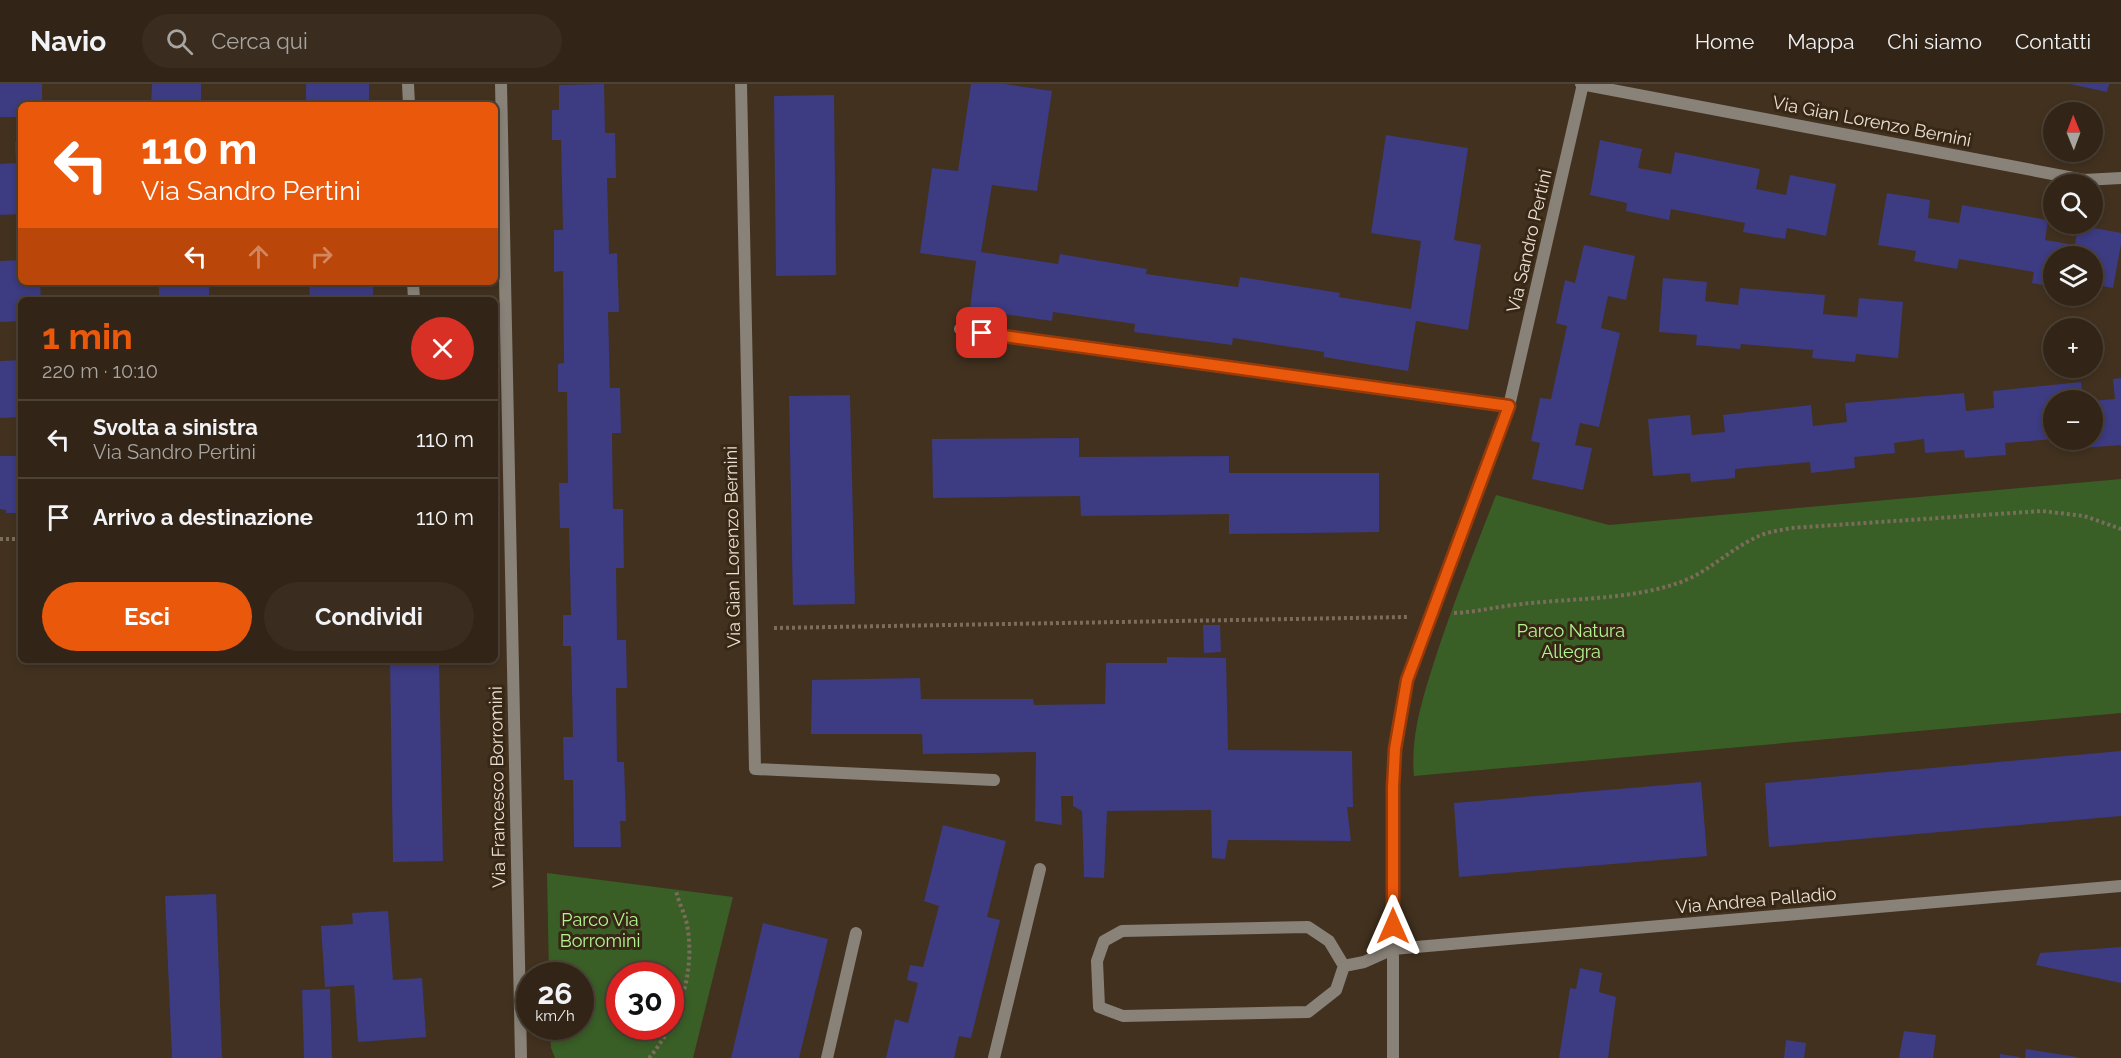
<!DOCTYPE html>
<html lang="it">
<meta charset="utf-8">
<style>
:root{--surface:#322517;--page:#3a2d20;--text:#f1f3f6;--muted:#a8a5a1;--line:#4d4236;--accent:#ea580c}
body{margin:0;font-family:Raleway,sans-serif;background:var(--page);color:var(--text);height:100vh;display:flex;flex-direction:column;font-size:22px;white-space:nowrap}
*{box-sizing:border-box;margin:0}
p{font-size:20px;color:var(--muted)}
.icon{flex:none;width:33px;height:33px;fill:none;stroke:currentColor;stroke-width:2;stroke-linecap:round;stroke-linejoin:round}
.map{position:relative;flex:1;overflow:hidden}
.sheet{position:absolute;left:18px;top:213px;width:480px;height:366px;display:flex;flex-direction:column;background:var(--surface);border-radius:9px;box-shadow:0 3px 9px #0003,0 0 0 2px var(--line)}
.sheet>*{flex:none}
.banner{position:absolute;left:18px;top:18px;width:480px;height:183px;border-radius:9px;box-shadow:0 3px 9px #0003,0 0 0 2px var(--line);background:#ea580c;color:#fff;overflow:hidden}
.needle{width:39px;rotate:359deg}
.buttons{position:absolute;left:2043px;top:18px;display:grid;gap:12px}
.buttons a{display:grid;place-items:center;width:60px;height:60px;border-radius:50%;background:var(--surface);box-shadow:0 3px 9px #0003,0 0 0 2px var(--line);font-size:30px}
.speed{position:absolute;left:516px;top:878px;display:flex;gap:12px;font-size:30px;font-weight:700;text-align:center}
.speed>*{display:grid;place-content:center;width:78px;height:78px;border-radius:50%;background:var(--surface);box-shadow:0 3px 9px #0003,0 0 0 2px var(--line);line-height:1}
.speed small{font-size:15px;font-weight:400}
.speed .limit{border:9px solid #d22;background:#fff;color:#111}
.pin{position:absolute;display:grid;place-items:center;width:51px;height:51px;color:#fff;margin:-26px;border-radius:12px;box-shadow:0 3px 9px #0006}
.me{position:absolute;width:66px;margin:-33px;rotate:0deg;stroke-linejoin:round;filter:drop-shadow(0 0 4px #0008)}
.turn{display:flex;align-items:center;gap:21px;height:126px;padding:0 24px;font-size:27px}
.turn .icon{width:78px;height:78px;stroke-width:2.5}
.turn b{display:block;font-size:42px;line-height:51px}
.lanes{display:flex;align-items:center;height:57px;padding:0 24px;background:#0003;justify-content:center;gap:30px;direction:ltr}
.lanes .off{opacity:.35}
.round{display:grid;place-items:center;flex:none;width:63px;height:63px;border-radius:32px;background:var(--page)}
.summary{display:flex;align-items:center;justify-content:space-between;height:102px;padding:0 24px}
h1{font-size:36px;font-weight:700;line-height:45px;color:var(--accent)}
.primary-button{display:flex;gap:12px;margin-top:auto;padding:12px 24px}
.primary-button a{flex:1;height:69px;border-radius:36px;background:var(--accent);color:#fff;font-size:24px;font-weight:700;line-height:69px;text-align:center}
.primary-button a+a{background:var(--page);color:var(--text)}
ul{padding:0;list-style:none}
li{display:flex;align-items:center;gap:18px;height:78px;padding:0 24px;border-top:2px solid var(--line)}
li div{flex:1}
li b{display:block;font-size:22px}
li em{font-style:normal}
header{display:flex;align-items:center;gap:36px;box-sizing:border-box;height:84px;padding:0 30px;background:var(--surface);border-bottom:2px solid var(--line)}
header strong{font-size:28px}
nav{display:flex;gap:33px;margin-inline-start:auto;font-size:21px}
.search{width:420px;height:54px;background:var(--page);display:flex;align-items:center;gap:15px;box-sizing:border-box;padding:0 21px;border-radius:33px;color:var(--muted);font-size:22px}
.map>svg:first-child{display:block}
.green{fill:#395e26;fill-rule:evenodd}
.building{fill:#3d3b82}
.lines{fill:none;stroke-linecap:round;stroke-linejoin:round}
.path{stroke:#7b6c5c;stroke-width:4;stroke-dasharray:3 3;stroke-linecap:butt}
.lane{stroke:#898278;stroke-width:12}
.street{stroke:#898278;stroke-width:12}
.route-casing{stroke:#983908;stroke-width:15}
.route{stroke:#ea580c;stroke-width:10}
.labels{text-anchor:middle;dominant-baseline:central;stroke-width:6;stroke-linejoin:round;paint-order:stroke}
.street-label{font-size:18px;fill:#ece1d6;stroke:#372715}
.park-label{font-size:18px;fill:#b2f592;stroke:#372715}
</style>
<header>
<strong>Navio</strong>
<div class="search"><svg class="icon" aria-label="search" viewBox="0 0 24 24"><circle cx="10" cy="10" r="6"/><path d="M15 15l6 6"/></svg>Cerca qui</div>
<nav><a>Home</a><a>Mappa</a><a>Chi siamo</a><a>Contatti</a></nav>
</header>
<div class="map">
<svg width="2121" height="974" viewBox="0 0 2121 974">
<rect width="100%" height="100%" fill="#42311f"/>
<path class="green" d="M2121,395V629L1414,692C1410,652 1423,613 1435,575C1453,520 1475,465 1496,411L1609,441Z
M547,789L733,813L693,974H555L551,964L550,942H580V891H549ZM620,891H670V942H620Z"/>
<path class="building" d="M0,0H42V21H21V33H0Z
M152,0H201V21H151Z
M306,0H369V21H306Z
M604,0L605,49H615L616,94H607L609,170L617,169L619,228H608L610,304H620L621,349H612L613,425H623L624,484H616L617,556H626L627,604H616L617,678H624L626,737H620L621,763H574L573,696H564L563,653H573L571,562H563V531H571L569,444H560L559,399H568L567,308H558V280L564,279L563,187L554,188V146H563L561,56H552V26H559V1Z
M971,0H1004L1052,7L1037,107L992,101L981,168L1058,180L1060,170L1147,185L1146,190L1238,203L1240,193L1340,209L1339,213L1411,225L1421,157L1371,149L1386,51L1468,64L1454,156L1481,161L1468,246L1416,237L1408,287L1324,273V268L1233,254L1232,261L1134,248L1135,240L1053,228L1052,237L970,225L976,177L920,169L932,84L958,87Z
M2070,0H2109L2107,8Z
M834,11L836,191L776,192L774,12Z
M1600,56L1642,65L1638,84L1671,90L1675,68L1760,85L1756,105L1786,111L1790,91L1836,100L1826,152L1787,144L1785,155L1743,148L1745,139L1671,125L1669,136L1626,127L1627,119L1590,111Z
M15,58H21V130L0,131V80L16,79Z
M1887,109L1930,116L1928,134L1959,139L1962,121L2048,136L2045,156L2075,161L2078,141L2121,149V160L2113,204L2092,200V172H2054V203L2032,199L2034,188L1959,175L1957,185L1914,177L1916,167L1878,161Z
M1584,161L1635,172L1626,216L1608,212L1601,244L1620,249L1599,343L1580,339L1575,361L1592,364L1583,406L1532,395L1540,359L1531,357L1540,314L1551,315L1567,242L1556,239L1565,196L1575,199Z
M21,176V198H40L41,216H21V237L0,238V177Z
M1663,194L1707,198L1705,217L1738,221L1740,204L1825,211L1823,230L1857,233L1859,214L1903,218L1898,274L1856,270L1855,278L1812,274L1813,266L1741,260L1740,265L1696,261L1697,251L1659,248Z
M159,198H209V216H159Z
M309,198H373V216H310Z
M21,276V333L0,334V277Z
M2121,294V361L2081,364L2080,356H2092V317L2115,315L2113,295Z
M2081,298L2083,316H2054V355L2005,359L2006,371L1965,374L1964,366L1925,369L1924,355L1894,359L1895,369L1854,373L1855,384L1811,389L1810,378L1735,385V394L1691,398L1690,389L1653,392L1648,335L1690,331L1692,351L1725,348L1723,331L1811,321L1813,342L1847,338L1845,319L1964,309L1966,327L1994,324L1993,307Z
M850,311L855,520L793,521L789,312Z
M1079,354V373L1229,372V389H1379V448L1229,450V430L1081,432L1080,412L933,414L932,355Z
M0,372H21V429H6V426L0,425Z
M1203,541H1220L1221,568L1204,569Z
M1167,573L1226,574L1228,666L1352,667L1353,723H1347L1351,757L1228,756L1225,775L1212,774L1211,726L1107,727L1104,794L1084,793L1082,727L1073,722V712H1061L1062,741L1035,737L1036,668L923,670L922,650H811L812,596L920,594L921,615H1033L1034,621L1105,620L1106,579H1167Z
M26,576H122V578L26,580Z
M390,576H439L443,777L393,778Z
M2121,667V732L1769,763L1765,699Z
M1701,698L1707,772L1459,793L1454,719Z
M943,741L1006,757L987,833L1000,836L971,954L959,952L954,974H886L895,935L908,939L918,899L907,896L910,881L923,883L939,822L924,817Z
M216,810L222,974H172L165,812Z
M388,827L393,896L422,894L426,953L358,958L354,901L325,903L321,842L353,840L352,829Z
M763,839L828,855L799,974H731Z
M2121,863V899L2036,881L2040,869Z
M1580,884L1602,889L1599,908L1616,913L1608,974H1559L1570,904L1576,905Z
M330,905L332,974H304L302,906Z
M1904,947L1936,951L1933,974H1899Z
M1786,956L1806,959L1804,974H1784Z
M2026,965L2077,973V974H2025Z
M2000,970L2020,973V974H2000Z"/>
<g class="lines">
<path class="path" d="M0,455H21
M1454,529C1478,528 1499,522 1522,520C1574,514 1631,516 1681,498C1711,487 1734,461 1764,450C1773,447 1782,446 1791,444L2042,427L2084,432L2121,445
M774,544L1408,533
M649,974C679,939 696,887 687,841C685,829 678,818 676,806"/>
<path class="lane" d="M408,0L409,21
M413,198L414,216
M1344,882L1336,906L1308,928L1123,932L1099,923L1097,877L1104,857L1122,847L1308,843L1329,857L1344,882L1364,878L1393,865"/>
<path class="street" d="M501,0L521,974
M741,0L755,685L994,696
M1581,0L2084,96L2121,94
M960,245L1509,322
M1393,865L2121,802
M827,974L856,849
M994,974L1040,785
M1393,974V703C1395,667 1399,632 1407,596L1509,322L1583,0"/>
</g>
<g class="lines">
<g class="route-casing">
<path id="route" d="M982,249L1509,322L1407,596L1395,665L1393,703V842"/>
</g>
<use href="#route" class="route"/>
</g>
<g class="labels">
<g class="street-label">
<text transform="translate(1872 37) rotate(11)">Via Gian Lorenzo Bernini</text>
<text transform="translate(1529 157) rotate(-77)">Via Sandro Pertini</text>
<text transform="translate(732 463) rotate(-91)">Via Gian Lorenzo Bernini</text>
<text transform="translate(497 703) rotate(-91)">Via Francesco Borromini</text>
<text transform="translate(1756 816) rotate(-5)">Via Andrea Palladio</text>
</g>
<g class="park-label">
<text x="1571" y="546">Parco Natura<tspan x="1571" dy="21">Allegra</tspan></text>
<text x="600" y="835">Parco Via<tspan x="600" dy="21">Borromini</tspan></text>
</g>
</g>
</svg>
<div class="buttons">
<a><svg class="needle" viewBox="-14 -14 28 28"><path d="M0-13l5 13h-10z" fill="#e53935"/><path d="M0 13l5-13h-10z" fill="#a8a5a1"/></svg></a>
<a><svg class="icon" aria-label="search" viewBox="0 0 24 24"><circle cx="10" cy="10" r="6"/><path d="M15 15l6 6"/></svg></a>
<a><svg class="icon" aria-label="layers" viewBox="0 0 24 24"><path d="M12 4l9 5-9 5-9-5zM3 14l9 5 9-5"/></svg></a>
<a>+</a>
<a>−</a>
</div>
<div class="speed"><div>26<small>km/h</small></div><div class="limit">30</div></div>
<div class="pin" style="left:982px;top:249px;background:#d93025"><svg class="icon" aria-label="arrive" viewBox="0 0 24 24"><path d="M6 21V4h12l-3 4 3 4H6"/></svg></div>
<svg class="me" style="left:1393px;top:842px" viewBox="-20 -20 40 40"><path d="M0-17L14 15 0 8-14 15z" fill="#ea580c" stroke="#fff" stroke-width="4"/></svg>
<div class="banner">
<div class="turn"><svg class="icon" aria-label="left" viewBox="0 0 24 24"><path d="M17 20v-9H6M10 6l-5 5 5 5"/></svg><div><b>110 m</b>Via Sandro Pertini</div></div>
<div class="lanes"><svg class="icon" aria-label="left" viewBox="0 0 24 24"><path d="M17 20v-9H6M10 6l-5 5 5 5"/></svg><svg class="icon off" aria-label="ahead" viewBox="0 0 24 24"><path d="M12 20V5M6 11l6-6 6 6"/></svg><svg class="icon off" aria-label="right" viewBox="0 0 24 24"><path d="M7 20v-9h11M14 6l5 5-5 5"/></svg></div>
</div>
<section class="sheet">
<div class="summary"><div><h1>1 min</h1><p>220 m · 10:10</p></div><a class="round" style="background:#d93025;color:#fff"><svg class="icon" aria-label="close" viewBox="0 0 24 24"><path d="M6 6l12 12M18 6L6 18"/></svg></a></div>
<ul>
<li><svg class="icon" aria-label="left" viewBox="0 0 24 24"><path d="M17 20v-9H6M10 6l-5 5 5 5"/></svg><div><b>Svolta a sinistra</b><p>Via Sandro Pertini</p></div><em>110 m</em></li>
<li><svg class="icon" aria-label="arrive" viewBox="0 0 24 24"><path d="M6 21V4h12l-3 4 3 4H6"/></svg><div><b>Arrivo a destinazione</b></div><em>110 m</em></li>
</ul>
<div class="primary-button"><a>Esci</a><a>Condividi</a></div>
</section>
</div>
